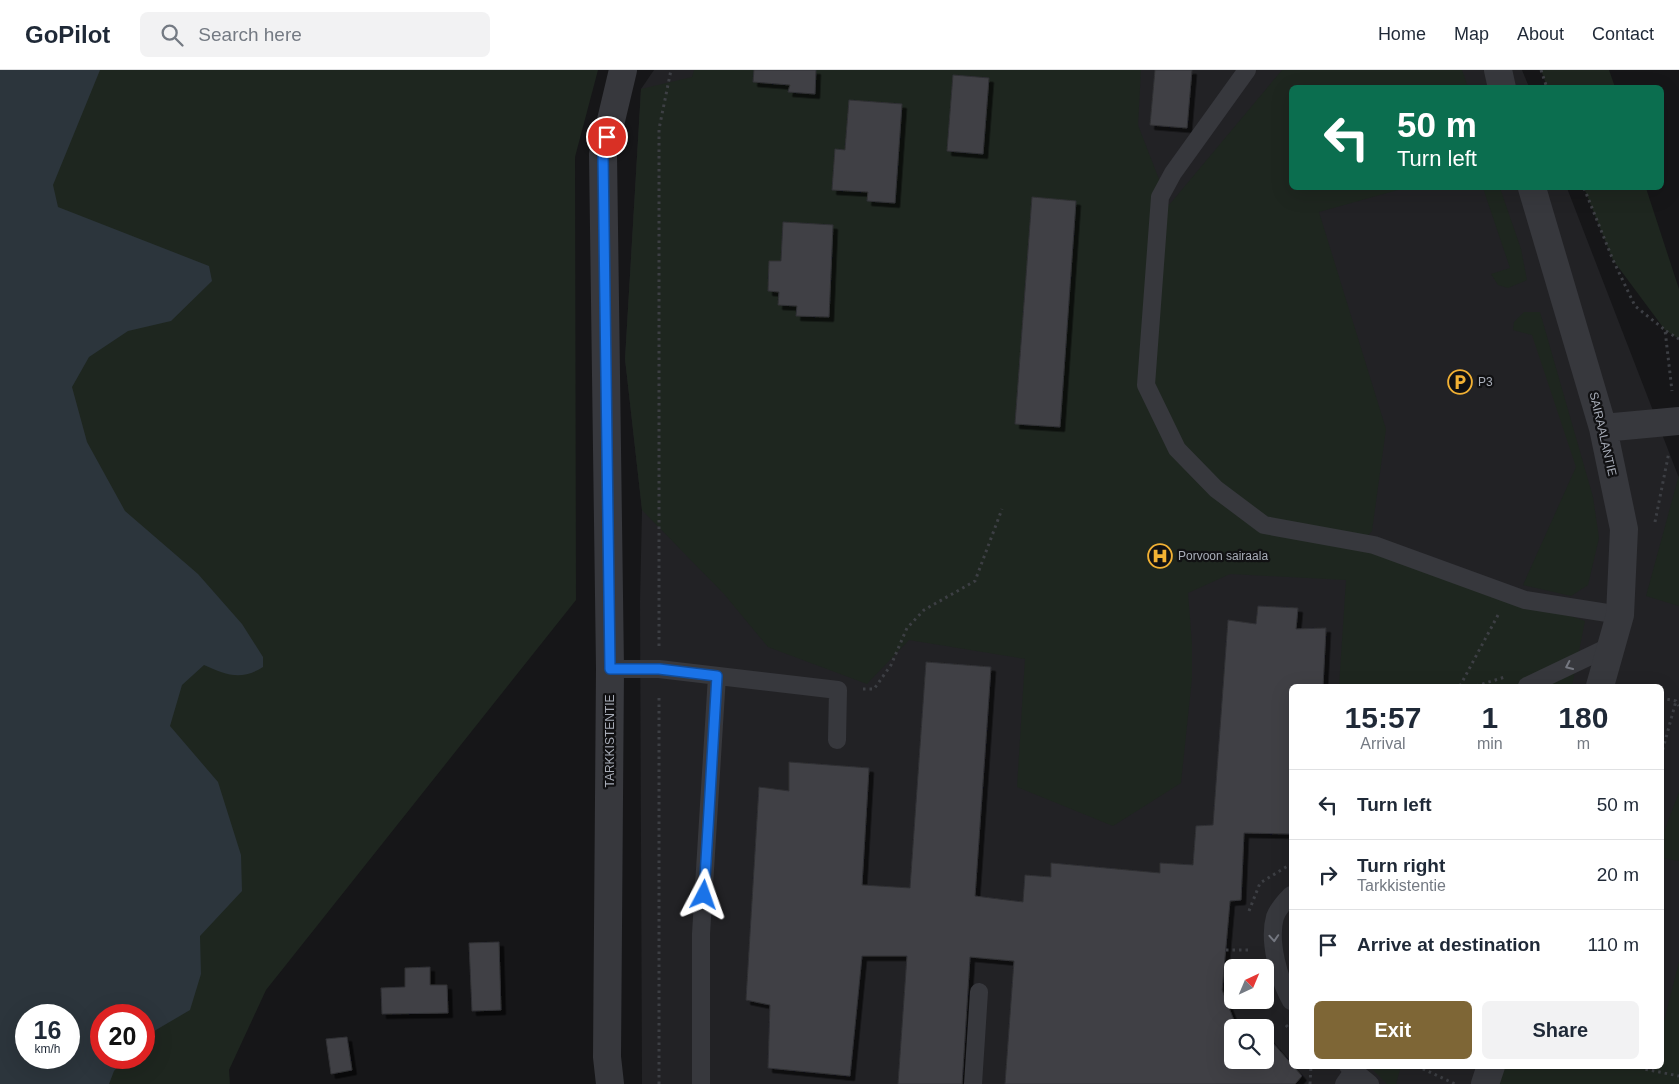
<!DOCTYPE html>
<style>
:root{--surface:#fff;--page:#f2f2f3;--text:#1f2937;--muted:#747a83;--line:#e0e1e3;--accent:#7e6636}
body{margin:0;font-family:Helvetica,sans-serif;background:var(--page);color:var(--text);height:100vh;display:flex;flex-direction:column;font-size:19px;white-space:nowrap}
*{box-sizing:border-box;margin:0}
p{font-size:16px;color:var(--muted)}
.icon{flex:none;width:28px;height:28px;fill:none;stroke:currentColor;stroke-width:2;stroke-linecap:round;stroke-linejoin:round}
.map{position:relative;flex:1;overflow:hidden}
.panel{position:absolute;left:1289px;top:614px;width:375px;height:385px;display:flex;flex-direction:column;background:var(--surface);border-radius:8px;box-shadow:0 5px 20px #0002}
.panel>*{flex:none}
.hud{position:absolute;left:1289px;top:15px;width:375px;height:105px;border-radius:8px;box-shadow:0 5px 20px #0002;background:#0b6e4f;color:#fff;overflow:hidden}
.needle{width:32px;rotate:44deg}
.fabs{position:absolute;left:1224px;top:889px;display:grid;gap:10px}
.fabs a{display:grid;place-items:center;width:50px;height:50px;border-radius:8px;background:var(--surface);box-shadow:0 5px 20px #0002;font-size:25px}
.speed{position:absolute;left:15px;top:934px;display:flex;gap:10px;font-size:25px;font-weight:700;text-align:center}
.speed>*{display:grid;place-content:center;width:65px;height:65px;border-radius:50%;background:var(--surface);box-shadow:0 5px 20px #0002;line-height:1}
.speed small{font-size:12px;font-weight:400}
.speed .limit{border:8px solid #d22;background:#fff;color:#111}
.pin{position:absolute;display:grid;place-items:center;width:42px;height:42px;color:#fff;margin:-21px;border:2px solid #fff;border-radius:50%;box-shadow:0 1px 5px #0007}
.me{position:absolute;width:55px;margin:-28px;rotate:4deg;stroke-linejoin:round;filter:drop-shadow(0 0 4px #0008)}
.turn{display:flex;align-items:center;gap:18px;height:105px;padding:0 25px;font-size:22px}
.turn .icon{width:65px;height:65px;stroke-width:2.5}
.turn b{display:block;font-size:35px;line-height:42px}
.eta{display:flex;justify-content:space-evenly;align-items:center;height:85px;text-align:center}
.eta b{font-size:30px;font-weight:800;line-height:35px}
.button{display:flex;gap:10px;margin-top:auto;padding:10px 25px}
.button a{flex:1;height:58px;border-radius:8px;background:var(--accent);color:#fff;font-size:20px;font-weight:800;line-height:58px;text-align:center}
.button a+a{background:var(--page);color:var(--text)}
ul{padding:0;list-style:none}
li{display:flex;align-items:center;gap:15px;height:70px;padding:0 25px;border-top:1px solid var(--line)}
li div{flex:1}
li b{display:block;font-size:19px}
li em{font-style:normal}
header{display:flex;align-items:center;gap:30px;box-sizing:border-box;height:70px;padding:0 25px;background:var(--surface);border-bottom:1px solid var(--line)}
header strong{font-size:24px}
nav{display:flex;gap:28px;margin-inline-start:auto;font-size:18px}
.search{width:350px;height:45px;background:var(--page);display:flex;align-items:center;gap:12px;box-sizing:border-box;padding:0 18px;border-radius:8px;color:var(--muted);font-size:19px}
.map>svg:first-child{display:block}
.built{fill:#222225;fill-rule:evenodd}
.green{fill:#1e261f;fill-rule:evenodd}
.water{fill:#2c353c;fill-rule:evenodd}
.building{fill:#404145;stroke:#303034;filter:url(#shadow)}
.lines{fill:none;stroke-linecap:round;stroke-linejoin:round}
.path{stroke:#3d3f44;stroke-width:3;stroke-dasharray:2.5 4;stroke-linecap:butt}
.service{stroke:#37383d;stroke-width:18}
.minor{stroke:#37383d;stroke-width:28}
.tertiary{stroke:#37383d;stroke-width:28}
.oneway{stroke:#757881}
.route-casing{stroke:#114b97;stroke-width:12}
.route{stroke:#1a73e8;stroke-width:9}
.labels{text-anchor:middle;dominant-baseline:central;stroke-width:4.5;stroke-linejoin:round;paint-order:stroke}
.poi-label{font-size:12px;fill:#a8adb8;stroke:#111113;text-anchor:start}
.street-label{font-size:12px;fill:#a8adb8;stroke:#111113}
</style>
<header>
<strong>GoPilot</strong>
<div class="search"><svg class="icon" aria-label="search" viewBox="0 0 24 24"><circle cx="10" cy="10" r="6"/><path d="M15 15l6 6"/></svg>Search here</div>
<nav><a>Home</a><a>Map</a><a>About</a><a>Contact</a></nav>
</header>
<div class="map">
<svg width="1679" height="1014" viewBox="0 0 1679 1014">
<defs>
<filter id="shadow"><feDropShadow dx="4.5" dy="4.5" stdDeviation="0" flood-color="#0009"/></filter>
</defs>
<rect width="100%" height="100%" fill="#161618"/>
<path class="built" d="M654,0H1522L1529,17L1291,18V118H1567L1679,408V1014H642L640,531L642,440L625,289L641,19ZM1291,616H1661V996H1291ZM1232,898H1265V930H1232ZM1232,958H1265V990H1232Z"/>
<path class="green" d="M0,0H598L575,87L576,530L266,920L229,1000L230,1014H0ZM26,945H69V988H26ZM101,945H144V988H101Z
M694,0H1141L1138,55L1169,135L1282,0H1462L1468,17L1291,18V118H1405L1319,142L1386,359L1372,461L1362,472L1585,551L1572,616H1339L1346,510L1230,504L1188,523L1192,574V608L1181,713L1113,756L1017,717L1025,589L909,570L867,614L768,577L724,524L642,440L625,289L641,19L692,7Z
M1541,0H1609L1615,17H1547Z
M1483,118H1500L1521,179L1527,210L1508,218L1498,215L1491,204L1510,198Z
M1584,118H1646L1679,219V269L1665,260L1613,190Z
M1524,242H1540L1593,427L1599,468L1588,515L1571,526L1523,515L1576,397L1532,265L1513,260L1514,252Z
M1679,405V536L1646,526Z
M1679,722V791L1661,788V770Z
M1679,892V1014H1497L1504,996H1642L1644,999L1654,1001L1655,996H1661V963Z
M1369,996H1401L1396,1014H1387Z"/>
<path class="water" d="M0,0H100L53,115L58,137L209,196L212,211L171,251L128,261L89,287L72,317L87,372L125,441L198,504L242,554L263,587V597C241,611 226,605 204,595L182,615L170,656L218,712L241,785L242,821L200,866L201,904L190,940L144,967V945H101V988H125L114,1001L109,1014H0ZM26,945H69V988H26Z"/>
<path class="building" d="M754,0H816L815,24L788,22L790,15L753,12Z
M1155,0H1192L1187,58L1150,55Z
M953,5L989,8L983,84L947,81Z
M849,30L902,34L895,133L867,131L868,122L832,120L835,79L845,80Z
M1032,127L1076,131L1060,357L1015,354Z
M783,152L833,155L829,247L796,246L797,236L778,235L779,222L768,221L769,191H781Z
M1258,536L1298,538L1296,559L1326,558L1323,616H1291V764L1244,763L1241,830L1230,831L1222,920L1237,958H1232V990H1265V964L1302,1006L1295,1014H1005L1014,891L970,887L962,1014H898L907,886H862L850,1006L768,998L770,935L746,930L759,717L789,721V692L869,698L862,815L910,818L926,592L991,597L975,826L1023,832L1025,805L1051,807V793L1160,803V793L1193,795L1196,756L1213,755L1228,550L1256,554Z
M499,872L501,940L472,941L469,873Z
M430,897V915H447L448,943L382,944L381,918L405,917V898Z
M347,967L352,1000L331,1004L326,969Z"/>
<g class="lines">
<path class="path" d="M1541,0L1547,18
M1584,118L1613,190L1635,236L1665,260L1672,321
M1666,261L1679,269
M1655,452L1669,382
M659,576V59L671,0
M1460,616L1498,545
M1476,616L1505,607
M863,619H874L891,595L907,558L924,540L975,511L1002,439
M1661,628L1676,631L1679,636
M1661,686L1676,631
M1249,841L1260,813L1291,794
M1226,880H1249
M1286,955L1291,961
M1417,996L1455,1014
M1640,996L1644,999L1679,1006
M659,1014V625
M1310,1014L1311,996"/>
<path class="service" d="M1247,0L1173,103L1160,127L1146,315L1177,379L1216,419L1264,455L1374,475L1525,530L1620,545
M610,599H659L838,620L837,670
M1527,616L1611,576
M1291,825C1285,831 1278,839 1275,847C1268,871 1279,910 1291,931
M1348,996L1370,1014
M701,1014V864L717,606
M973,1014L979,922
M1344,1014L1353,1001"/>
<path class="minor" d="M1498,0L1502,18
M1532,118L1603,358L1624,459L1620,545L1600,616
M1603,358L1679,351
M1485,1014L1491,996"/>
<path class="tertiary" d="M610,1014L607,987L610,599L603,84L623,0"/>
</g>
<defs><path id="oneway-chevron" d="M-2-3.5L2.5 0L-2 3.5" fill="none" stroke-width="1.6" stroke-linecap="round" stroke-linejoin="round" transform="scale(1.25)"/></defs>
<g class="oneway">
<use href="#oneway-chevron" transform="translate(1569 596) rotate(155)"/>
<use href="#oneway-chevron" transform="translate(1274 868) rotate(86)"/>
</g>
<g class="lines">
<g class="route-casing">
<path id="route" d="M607,67L603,84L610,599H659L717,606L704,825"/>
</g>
<use href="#route" class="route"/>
</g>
<defs>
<g id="parking-ring" transform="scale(1.25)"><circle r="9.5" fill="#111113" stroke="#f2b134" stroke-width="1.5"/><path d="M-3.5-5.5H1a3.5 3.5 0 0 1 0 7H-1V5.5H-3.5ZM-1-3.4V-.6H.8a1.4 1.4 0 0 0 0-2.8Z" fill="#f2b134"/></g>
<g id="hospital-ring" transform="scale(1.25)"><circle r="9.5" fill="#111113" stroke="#f2b134" stroke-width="1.5"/><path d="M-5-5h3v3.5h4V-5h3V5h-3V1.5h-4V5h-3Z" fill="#f2b134"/></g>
</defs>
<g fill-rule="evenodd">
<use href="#parking-ring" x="1460" y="312"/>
<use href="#hospital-ring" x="1160" y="486"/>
</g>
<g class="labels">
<g class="poi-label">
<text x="1478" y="312">P3</text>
<text x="1178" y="486">Porvoon sairaala</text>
</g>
<g class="street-label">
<text transform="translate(1603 364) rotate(77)">SAIRAALANTIE</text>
<text transform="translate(610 671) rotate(-90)">TARKKISTENTIE</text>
</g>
</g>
</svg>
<div class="fabs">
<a><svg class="needle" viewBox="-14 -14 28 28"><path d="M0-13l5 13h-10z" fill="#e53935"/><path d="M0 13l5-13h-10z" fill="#747a83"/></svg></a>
<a><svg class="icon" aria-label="search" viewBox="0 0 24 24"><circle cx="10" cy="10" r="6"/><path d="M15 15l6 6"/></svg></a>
</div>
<div class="speed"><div>16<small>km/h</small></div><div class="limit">20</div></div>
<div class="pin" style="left:607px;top:67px;background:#d93025"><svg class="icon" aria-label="arrive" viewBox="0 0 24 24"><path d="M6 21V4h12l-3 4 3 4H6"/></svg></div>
<svg class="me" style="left:704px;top:825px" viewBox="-20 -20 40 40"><path d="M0-17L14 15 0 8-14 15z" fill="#1a73e8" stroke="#fff" stroke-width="4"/></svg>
<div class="hud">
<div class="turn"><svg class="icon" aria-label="left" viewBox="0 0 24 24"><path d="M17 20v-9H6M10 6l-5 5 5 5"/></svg><div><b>50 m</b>Turn left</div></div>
</div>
<section class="panel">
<div class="eta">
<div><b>15:57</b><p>Arrival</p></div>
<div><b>1</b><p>min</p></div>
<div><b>180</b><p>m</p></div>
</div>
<ul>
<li><svg class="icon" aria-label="left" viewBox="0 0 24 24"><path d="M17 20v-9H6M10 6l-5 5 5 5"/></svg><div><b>Turn left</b></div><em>50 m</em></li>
<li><svg class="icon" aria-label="right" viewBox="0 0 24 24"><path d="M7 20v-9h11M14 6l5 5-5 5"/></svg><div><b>Turn right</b><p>Tarkkistentie</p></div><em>20 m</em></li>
<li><svg class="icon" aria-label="arrive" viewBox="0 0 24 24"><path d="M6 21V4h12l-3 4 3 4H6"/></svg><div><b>Arrive at destination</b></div><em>110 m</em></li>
</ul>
<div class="button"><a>Exit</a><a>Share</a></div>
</section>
</div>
